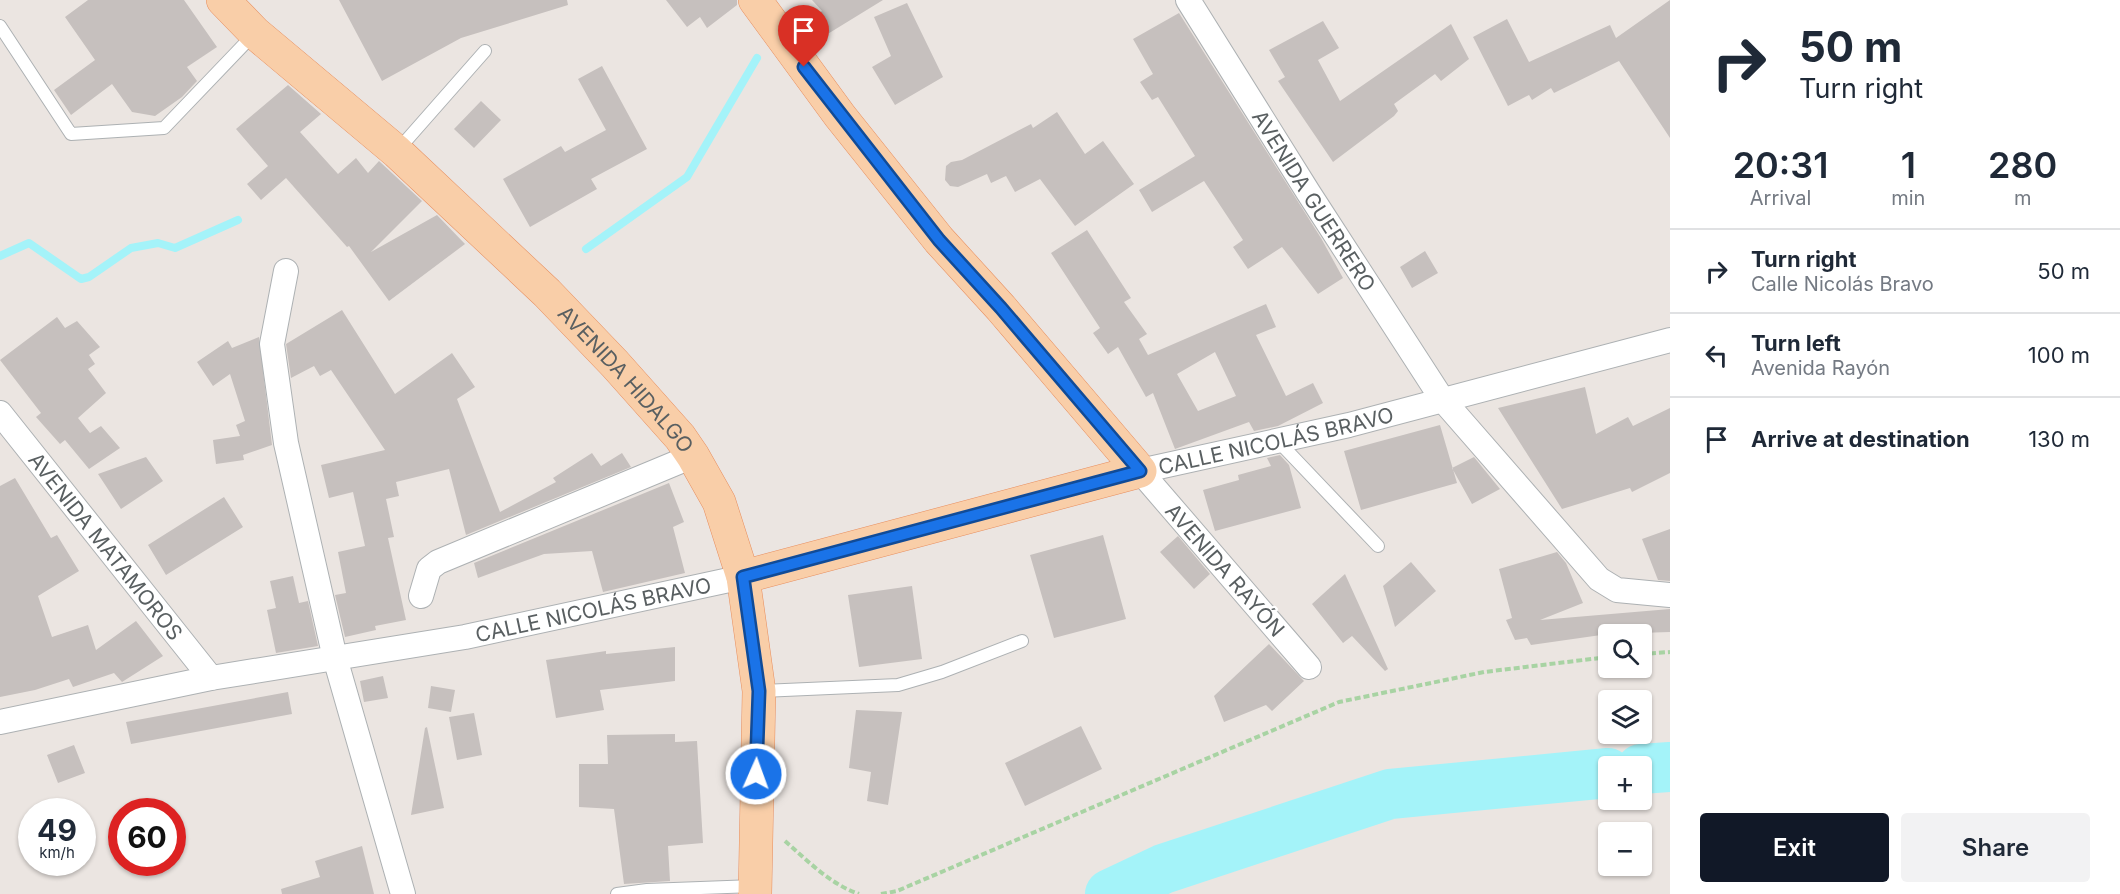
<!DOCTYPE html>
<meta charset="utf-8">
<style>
:root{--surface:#fff;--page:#f2f2f3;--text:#1f2937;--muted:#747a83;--line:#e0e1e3;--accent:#111827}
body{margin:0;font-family:Inter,sans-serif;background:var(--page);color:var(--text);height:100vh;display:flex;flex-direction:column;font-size:22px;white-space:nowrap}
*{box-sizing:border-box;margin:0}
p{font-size:20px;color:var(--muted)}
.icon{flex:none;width:33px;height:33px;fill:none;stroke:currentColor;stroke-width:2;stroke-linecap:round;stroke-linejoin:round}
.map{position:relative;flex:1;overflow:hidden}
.panel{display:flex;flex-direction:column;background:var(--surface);width:450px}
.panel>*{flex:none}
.hud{background:#fff;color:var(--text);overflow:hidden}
.controls{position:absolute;left:1598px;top:624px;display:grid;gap:12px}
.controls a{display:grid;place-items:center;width:54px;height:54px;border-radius:6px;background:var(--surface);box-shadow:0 2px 4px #0004;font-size:30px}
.speed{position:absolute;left:18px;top:798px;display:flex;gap:12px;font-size:30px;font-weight:700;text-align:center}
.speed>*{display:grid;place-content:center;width:78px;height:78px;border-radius:50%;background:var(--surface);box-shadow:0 2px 4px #0004;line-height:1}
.speed small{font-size:15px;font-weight:400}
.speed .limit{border:9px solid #d22;background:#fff;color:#111}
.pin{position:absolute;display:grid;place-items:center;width:51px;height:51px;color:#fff;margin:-62px -26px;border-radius:50% 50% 50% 0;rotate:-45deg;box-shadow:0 0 6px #0007}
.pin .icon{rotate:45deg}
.me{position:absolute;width:66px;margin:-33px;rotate:2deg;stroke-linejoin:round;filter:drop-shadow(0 0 4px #0008)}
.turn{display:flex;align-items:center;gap:21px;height:126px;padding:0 30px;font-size:27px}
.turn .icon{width:78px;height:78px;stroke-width:2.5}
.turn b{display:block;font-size:42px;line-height:51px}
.eta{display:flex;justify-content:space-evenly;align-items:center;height:102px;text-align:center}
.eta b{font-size:36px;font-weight:600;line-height:42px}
.primary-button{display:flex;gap:12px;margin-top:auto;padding:12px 30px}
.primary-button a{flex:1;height:69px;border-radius:6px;background:var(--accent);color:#fff;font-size:24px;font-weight:600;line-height:69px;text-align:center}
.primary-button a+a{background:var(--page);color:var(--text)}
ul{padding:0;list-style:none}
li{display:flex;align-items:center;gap:18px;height:84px;padding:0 30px;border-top:2px solid var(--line)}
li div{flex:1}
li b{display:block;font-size:22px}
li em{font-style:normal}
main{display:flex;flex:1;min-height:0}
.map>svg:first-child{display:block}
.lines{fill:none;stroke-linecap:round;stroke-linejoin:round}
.stream{stroke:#a4f3f9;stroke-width:8}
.river{stroke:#a4f3f9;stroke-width:50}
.building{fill:#c6c0be;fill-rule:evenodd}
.lane-casing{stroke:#adb1b3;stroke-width:14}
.street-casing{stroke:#adb1b3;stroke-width:26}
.primary-casing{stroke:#e78e5f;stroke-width:34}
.path{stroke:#a8d3a3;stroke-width:4;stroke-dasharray:6 3;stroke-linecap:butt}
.lane{stroke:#fff;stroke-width:12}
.street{stroke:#fff;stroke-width:24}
.primary{stroke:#f9cea8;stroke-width:33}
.route-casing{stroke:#114b97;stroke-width:15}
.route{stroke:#1a73e8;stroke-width:10}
.labels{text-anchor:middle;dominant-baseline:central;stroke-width:4.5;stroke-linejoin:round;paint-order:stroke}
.street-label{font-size:21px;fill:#595f61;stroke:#fff}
</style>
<main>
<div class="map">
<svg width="1670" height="894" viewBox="0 0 1670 894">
<rect width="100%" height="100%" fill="#ebe5e1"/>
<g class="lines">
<path class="stream" d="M586,249L687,177L757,58
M0,256L29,243L81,279L89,277L131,248L158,243L175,248L238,220"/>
<path class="river" d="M1641,769L1670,767
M1110,894L1163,869L1390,794L1608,773"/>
</g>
<path class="building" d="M88,0H184L217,47L187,67L197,81L182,97L155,116L132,112L112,84L71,115L54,90L95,60L65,17Z
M339,0H567L568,5L461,38L382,81Z
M666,0H737V5L707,28L700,17L687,27Z
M812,0H883L826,35L815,15L822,11Z
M1670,0V138L1619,61L1554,93L1551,88L1532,100L1529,95L1508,106L1473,37L1507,19L1529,62L1610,25L1616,38Z
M907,3L943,77L895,105L872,67L891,56L874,17Z
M1179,13L1321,238L1343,278L1318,294L1282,247L1248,269L1233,247L1243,240L1204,181L1152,212L1139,190L1195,156L1158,97L1152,100L1140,82L1153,74L1133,39Z
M1323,21L1339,48L1318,60L1340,101L1451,24L1469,59L1441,81L1435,74L1394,104L1398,111L1394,116L1333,162L1278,81L1285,77L1269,50Z
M602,66L647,149L591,179L597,189L530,227L503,179L561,146L565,152L606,130L578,79Z
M288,85L321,114L300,132L338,174L356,158L368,173L379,161L422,201L371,252L437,215L465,244L389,301L349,246L347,247L286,178L261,200L247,184L268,166L236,129Z
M481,101L501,120L474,148L454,129Z
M1057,112L1085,154L1103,141L1134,184L1075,226L1040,179L1015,192L1006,176L991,183L987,174L958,187L950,186L945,180L946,166L951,162L962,160L1031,124L1033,128Z
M1087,230L1131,298L1124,302L1147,334L1139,339L1148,355L1266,304L1276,327L1256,335L1286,396L1313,383L1323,403L1278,426L1254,431L1249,422L1175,449L1153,393L1146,397L1118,347L1108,354L1093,333L1100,328L1051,253ZM1215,352L1236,396L1198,411L1177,374Z
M1425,251L1438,273L1412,288L1400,267Z
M342,310L395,394L452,353L475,387L457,399L500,512L556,482L553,478L592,453L601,466L622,453L631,467L466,535L449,469L396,482L399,496L386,499L394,537L388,538L406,620L375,626L376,630L345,637L335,595L346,593L338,552L365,546L353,492L329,498L321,465L385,450L331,370L320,376L314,366L291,378L286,344Z
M57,317L65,328L77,321L100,347L89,355L95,364L88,369L106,393L78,418L90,433L101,426L120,448L89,469L65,440L60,444L36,417L41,413L0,360Z
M259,337L272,445L243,455L244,460L216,464L213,440L240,436L236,425L245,421L230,374L213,386L197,362L228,341L232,348Z
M1585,387L1596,434L1628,417L1633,426L1670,408V473L1632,492L1630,488L1562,509L1498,408Z
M1440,425L1457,483L1361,510L1344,451Z
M1280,455L1289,465L1301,508L1215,531L1203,490L1239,480L1238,475L1271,466L1267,458Z
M146,457L163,481L121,509L98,474Z
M1474,457L1500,489L1472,504L1452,468Z
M15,478L51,538L57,535L79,571L38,596L52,637L88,625L96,650L136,621L163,656L122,682L114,673L73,687L69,679L35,690L0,697V486Z
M669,483L684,522L673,527L685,573L603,592L592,551L544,554L478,578L474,563Z
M224,497L243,527L166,575L148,545Z
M1670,529V581L1658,580L1642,539Z
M1103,535L1126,619L1054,638L1030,555Z
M1178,536L1210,574L1194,589L1160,552Z
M1557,552L1566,563L1583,603L1540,620L1670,609V632L1608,634L1531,645L1527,638L1515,640L1506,620L1512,618L1499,569Z
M1411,562L1436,591L1395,627L1383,586Z
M1345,574L1388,669L1385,671L1352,636L1343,643L1312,604Z
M293,576L299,603L308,601L318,646L276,653L267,610L276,608L270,581Z
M912,586L922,659L859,667L848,595Z
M1269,644L1304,681L1272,711L1266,705L1224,722L1214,696Z
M675,647V681L600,690L604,710L556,718L546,660L606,651V654Z
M383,676L388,698L364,702L360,681Z
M431,686L455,690L451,712L428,708Z
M288,692L292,714L131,744L126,722Z
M856,710L902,712L888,805L867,801L871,772L849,768Z
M474,713L482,755L457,760L449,717Z
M1081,726L1102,769L1025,806L1005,763Z
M427,727L444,808L411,815L425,728Z
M675,734V742L697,741L703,843L668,846L670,881L624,884L614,809L579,807V764H608L607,735Z
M74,745L85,773L58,783L47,755Z
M362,846L374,894H282L281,889L320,877L315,861Z"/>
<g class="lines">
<g class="lane-casing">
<path id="lane" d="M0,26L71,134L164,128L254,34
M397,151L485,51
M1278,441L1378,546
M760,691L898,685L942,672L1022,641
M617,894L647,890L754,886"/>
</g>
<g class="street-casing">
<g id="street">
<path id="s1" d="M1188,0L1308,192L1442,399L1599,579L1617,590L1670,595"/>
<path d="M286,271L272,344L286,443L335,658L403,894"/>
<path id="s2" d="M0,413L211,678"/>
<path d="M421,596L429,569L438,562L693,456"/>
<path id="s3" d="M1309,667L1140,471L1349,425L1670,340"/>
<path id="s4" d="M0,722L211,678L465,637L743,577"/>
</g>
</g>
<g class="primary-casing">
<g id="primary">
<path id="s5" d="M223,0L255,33L397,152L547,293L615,364L680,437L693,456L719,502L743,577L759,691L755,894"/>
<path d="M743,577L1140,471L1001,308L939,240L840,116L755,0"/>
</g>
</g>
<path class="path" d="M1641,654L1670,652
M785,841C808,861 830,884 859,894
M881,894L897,891L1339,702L1484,672L1608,657"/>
<use href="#lane" class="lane"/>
<use href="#street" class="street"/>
<use href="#primary" class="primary"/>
</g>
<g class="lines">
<g class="route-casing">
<path id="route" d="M756,774L759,691L743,577L1140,471L1001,308L939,240L804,67"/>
</g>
<use href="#route" class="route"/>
</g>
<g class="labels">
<g class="street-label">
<text stroke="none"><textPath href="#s1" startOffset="237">AVENIDA GUERRERO</textPath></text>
<text stroke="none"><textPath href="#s5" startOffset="554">AVENIDA HIDALGO</textPath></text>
<text stroke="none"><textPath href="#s3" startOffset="398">CALLE NICOLÁS BRAVO</textPath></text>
<text stroke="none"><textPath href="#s2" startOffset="170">AVENIDA MATAMOROS</textPath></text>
<text transform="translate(1225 570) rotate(49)">AVENIDA RAYÓN</text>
<text stroke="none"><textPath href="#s4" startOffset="604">CALLE NICOLÁS BRAVO</textPath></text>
</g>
</g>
</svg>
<div class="controls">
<a><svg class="icon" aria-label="search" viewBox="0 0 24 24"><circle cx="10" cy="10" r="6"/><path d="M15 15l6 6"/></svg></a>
<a><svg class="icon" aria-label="layers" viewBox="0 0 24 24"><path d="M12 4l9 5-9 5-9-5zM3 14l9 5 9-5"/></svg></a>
<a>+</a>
<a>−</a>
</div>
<div class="speed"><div>49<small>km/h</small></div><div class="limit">60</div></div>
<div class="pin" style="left:804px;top:67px;background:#d93025"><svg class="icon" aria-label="arrive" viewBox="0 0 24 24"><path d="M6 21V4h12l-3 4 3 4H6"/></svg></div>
<svg class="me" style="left:756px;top:774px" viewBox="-20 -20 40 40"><circle r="17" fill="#1a73e8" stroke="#fff" stroke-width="3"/><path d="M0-11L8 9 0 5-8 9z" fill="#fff"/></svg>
</div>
<section class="panel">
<div class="hud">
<div class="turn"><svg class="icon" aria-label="right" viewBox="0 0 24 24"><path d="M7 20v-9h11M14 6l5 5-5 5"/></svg><div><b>50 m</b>Turn right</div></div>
</div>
<div class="eta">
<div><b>20:31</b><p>Arrival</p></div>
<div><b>1</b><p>min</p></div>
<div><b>280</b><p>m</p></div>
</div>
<ul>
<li><svg class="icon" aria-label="right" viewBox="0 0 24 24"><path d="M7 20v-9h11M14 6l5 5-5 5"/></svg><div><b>Turn right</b><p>Calle Nicolás Bravo</p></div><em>50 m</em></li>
<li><svg class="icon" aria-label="left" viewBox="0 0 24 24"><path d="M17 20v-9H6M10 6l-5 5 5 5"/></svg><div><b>Turn left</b><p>Avenida Rayón</p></div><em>100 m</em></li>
<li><svg class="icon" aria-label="arrive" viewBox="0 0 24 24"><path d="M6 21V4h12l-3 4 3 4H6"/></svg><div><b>Arrive at destination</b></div><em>130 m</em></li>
</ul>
<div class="primary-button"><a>Exit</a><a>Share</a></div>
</section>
</main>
